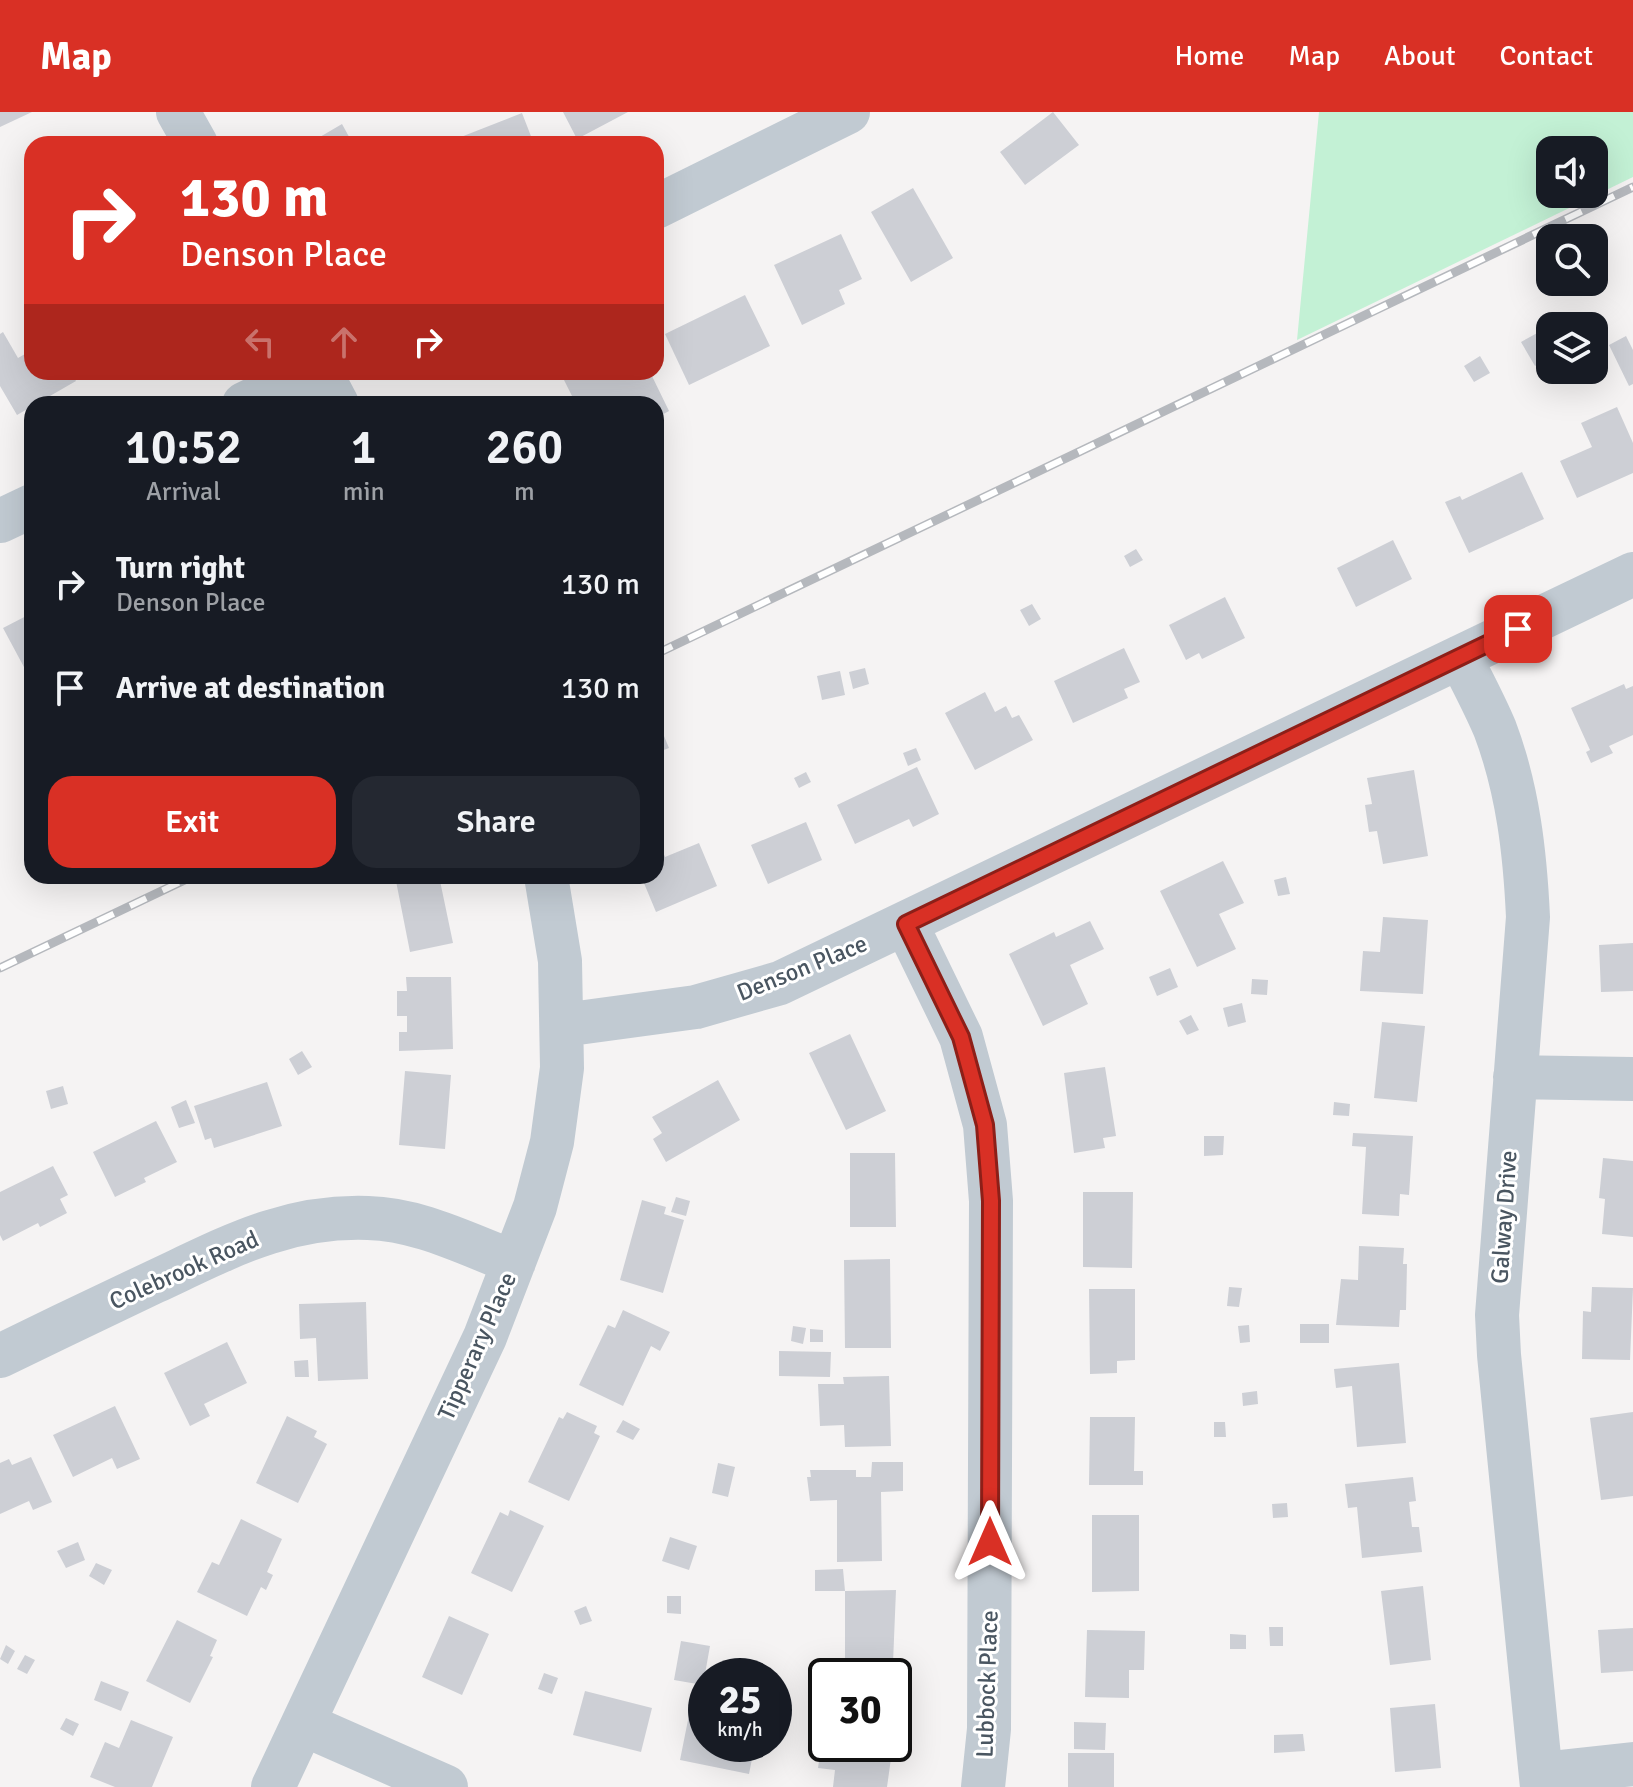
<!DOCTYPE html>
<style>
:root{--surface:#171b24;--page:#242831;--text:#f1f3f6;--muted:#9ea1a6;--accent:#d93025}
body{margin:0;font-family:Signika,sans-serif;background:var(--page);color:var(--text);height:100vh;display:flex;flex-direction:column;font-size:30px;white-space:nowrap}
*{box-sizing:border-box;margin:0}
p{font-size:26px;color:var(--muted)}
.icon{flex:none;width:44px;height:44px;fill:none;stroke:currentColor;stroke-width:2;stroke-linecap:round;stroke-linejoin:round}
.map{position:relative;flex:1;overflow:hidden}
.sheet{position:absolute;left:24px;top:284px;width:640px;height:488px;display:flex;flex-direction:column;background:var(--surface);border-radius:24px;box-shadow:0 8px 32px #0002}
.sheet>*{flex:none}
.banner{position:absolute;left:24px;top:24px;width:640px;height:244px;border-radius:24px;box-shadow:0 8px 32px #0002;background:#d93025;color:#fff;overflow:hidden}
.fabs{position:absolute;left:1536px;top:24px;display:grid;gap:16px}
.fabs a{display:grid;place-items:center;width:72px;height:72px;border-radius:16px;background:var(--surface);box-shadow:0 8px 32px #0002;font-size:40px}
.speed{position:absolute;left:688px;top:1546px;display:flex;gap:16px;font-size:40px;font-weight:700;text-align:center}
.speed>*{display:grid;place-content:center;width:104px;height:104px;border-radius:50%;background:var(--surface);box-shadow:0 8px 32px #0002;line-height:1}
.speed small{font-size:20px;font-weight:400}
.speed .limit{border:4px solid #111;border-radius:12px;background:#fff;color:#111}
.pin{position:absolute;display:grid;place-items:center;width:68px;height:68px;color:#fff;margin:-34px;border-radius:16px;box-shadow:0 4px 12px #0006}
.me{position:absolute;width:88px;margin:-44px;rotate:0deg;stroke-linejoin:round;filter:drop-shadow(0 0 6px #0008)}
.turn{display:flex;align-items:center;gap:28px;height:168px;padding:0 24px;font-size:36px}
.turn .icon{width:104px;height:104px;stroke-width:2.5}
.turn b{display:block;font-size:56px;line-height:68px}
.lanes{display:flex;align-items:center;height:76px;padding:0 24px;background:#0003;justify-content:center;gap:40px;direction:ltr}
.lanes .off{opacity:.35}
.eta{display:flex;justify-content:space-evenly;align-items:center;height:136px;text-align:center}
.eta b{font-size:48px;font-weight:600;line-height:56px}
.cta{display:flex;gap:16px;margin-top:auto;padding:16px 24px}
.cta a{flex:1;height:92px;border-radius:24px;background:var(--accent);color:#fff;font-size:32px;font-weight:600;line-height:92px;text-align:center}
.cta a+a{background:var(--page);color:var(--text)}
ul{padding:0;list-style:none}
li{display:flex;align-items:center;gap:24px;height:104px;padding:0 24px}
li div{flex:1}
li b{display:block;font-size:30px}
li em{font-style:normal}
header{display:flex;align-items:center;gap:48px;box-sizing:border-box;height:112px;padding:0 40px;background:var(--accent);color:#fff}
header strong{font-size:38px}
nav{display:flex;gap:44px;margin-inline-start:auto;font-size:28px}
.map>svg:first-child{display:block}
.green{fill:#c3f1d5;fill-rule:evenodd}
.building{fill:#cdcfd5}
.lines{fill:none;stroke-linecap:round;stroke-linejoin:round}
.minor{stroke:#c1cad2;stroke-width:44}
.rail-casing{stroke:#b5b8bd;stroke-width:9}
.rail{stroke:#fff;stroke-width:6;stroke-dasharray:18;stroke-linecap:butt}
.route-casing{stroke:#8d1f18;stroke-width:20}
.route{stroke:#d93025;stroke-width:14}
.labels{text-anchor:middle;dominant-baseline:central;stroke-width:6;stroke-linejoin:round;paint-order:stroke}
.street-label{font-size:24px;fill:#4a5661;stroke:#fff}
</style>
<header>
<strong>Map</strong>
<nav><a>Home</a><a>Map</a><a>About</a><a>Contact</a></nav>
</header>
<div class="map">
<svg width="1633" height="1675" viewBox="0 0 1633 1675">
<rect width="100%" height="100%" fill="#f5f3f3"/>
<path class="green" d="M1319,0H1633V65L1297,228ZM1550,38H1594V82H1550Z"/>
<path class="building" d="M0,0H32L0,15Z
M563,0H628L577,27Z
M1053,0L1079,33L1025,73L1000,40Z
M522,1L534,32H443Z
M342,12L353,32H308Z
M913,76L953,146L911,170L871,100Z
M841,122L862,167L839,178L845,192L802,213L774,153Z
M745,183L770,234L689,273L665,222Z
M1550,214V246L1535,254L1521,230Z
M3,220L18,246L32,238V260H71L76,269L17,303L0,274V222Z
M1626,224L1633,238V272L1629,274L1609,233Z
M1480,244L1490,261L1474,270L1464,254Z
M566,260H650L669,299L656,306V292H617L613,285L600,292H576L561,262Z
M1617,295L1633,331V361L1577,386L1560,349L1592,335L1581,311Z
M1522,360L1544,407L1469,441L1445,390L1460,384L1462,388Z
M1393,428L1412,467L1356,495L1337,456Z
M1136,437L1143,448L1130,455L1124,444Z
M1225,485L1245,526L1202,547L1199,541L1186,548L1169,513Z
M1032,492L1041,507L1029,514L1020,498Z
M32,501V553L25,557L3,516Z
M1124,536L1140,570L1124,577L1128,586L1073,611L1054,569Z
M865,556L869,572L853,577L849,560Z
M840,559L845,583L822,588L817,564Z
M1624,572L1626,577L1633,574V623L1609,634L1613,641L1591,651L1586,640L1590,638L1571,596Z
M985,580L995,600L1006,594L1012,606L1019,603L1033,628L975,658L945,601Z
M659,612L669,636L656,641V613Z
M916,636L921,648L908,654L903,641Z
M917,655L939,702L913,715L909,707L855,732L837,693Z
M1414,658L1428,744L1383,752L1377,719L1369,720L1365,693L1372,692L1367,666Z
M806,660L811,670L799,676L794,666Z
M806,710L822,748L768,772L751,733Z
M656,723L665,745L699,731L717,774L656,800L641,764H656Z
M1223,749L1244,791L1219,802L1236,837L1197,855L1160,779Z
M395,764H439L453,831L410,840Z
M1286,765L1290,782L1278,784L1274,768Z
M1383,805L1428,808L1423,882L1360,879L1363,839L1380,840Z
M1090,809L1104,837L1070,853L1088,892L1043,914L1009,842L1054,820L1056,825Z
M1633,831V879L1601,880L1599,833Z
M1170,856L1178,875L1157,884L1149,865Z
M406,865H451L453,937L399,939V920H407V904H397V879H407Z
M1252,867L1268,868L1267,883L1251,882Z
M1242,891L1246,910L1228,915L1223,896Z
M1191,903L1199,918L1187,923L1179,909Z
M1382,910L1425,914L1417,990L1374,986Z
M850,922L886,999L846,1018L809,941Z
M302,939L312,955L298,963L289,947Z
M1105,955L1116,1024L1103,1026L1105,1036L1074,1041L1064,961Z
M405,959L451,963L445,1037L399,1033Z
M718,968L740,1008L666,1050L653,1027L662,1021L652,1005Z
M267,970L282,1014L214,1036L211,1026L205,1028L194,994Z
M63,974L68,992L51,997L46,979Z
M186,988L195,1011L179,1016L171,995Z
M1334,990L1350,992L1349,1004L1333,1003Z
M156,1009L177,1050L144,1066L146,1070L115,1085L93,1040Z
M1353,1021L1413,1024L1409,1083L1400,1082L1399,1104L1362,1102L1366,1035L1352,1034Z
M1204,1024H1224L1223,1043L1204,1044Z
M850,1041H895L896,1115H850Z
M1603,1046L1633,1049V1125L1602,1122L1605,1087L1599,1086Z
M53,1054L68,1083L60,1087L67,1101L40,1115L38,1111L3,1129L0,1123V1080Z
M1083,1080H1133L1132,1156L1083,1155Z
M676,1085L690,1089L686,1104L671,1100Z
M642,1088L666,1095L664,1102L684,1108L663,1181L620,1168Z
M1359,1134L1404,1136L1403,1152H1407L1406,1198H1400L1399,1215L1336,1213L1341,1167L1358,1168Z
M890,1147L891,1236H845L844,1148Z
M1229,1175L1242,1176L1239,1195L1227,1194Z
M1592,1175L1633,1176L1630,1248L1582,1247L1583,1199L1591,1200Z
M1089,1177H1135V1248L1117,1249V1261L1090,1262Z
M366,1190L368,1267L318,1269L316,1226L300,1227L299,1192Z
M623,1198L670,1220L660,1239L651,1234L623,1294L579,1273L608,1213L615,1216Z
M1300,1212H1329V1231H1300Z
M1249,1213L1250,1230L1240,1231L1238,1214Z
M793,1214L806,1216L803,1232L791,1229Z
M810,1217L823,1218V1230H810Z
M227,1230L247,1271L204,1292L210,1304L190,1314L164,1261Z
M779,1239L831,1240L830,1265L779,1264Z
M308,1248L309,1265H295L294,1249Z
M1399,1251L1406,1331L1357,1335L1352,1274L1336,1276L1334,1257Z
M889,1264L891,1334L845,1335L844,1313L820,1314L818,1272H844L843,1265Z
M1257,1279L1258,1292L1243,1294L1242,1281Z
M115,1294L140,1347L117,1357L112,1346L73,1365L53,1323Z
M567,1300L597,1314L594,1321L600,1324L569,1389L528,1370L559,1305L563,1307Z
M1633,1300V1384L1601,1388L1590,1306Z
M287,1304L317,1319L314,1325L327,1332L298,1391L256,1371Z
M1090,1305H1135L1134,1359H1143V1373H1089Z
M623,1308L640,1317L633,1328L616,1320Z
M1214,1310H1225L1226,1325H1214Z
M31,1345L52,1390L33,1398L29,1389L0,1402V1351L9,1347L12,1353Z
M872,1350H903V1379L881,1380L882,1449L837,1450V1388L810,1389L807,1365H811L810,1358H856V1365H871Z
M718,1351L735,1355L728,1385L712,1381Z
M1413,1365L1416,1389L1409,1390L1412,1415H1419L1422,1440L1362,1446L1357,1395L1348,1396L1345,1372Z
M1287,1391L1288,1405L1273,1406L1272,1392Z
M510,1398L544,1414L512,1480L471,1461L500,1400L508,1404Z
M1092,1403H1139V1479L1092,1480Z
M241,1407L282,1427L267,1460L273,1463L266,1478L261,1475L247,1504L197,1480L212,1450L219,1453Z
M670,1425L697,1434L689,1458L662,1449Z
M78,1430L85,1448L66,1456L57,1439Z
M96,1451L112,1458L104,1473L89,1464Z
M843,1457L845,1479H815V1458Z
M1423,1474L1431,1548L1390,1553L1381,1479Z
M896,1478L893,1551H845V1479Z
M667,1484H681V1502L667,1501Z
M586,1494L592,1509L580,1513L574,1499Z
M449,1504L489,1522L462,1583L422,1565Z
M177,1508L217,1528L210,1544L213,1545L190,1591L146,1569Z
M1269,1515H1283V1534H1270Z
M1633,1516V1559L1601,1561L1598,1518Z
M1087,1518L1145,1519L1144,1558H1129V1586L1085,1585Z
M1230,1522L1246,1523V1537H1230Z
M681,1529L710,1534L703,1573L674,1568Z
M6,1533L15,1539L8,1552L0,1547Z
M25,1543L35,1548L27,1562L17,1557Z
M544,1561L558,1566L552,1582L538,1577Z
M101,1569L129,1580L121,1599L94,1588Z
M585,1579L652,1596L641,1640L573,1623Z
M1435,1592L1441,1656L1395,1660L1390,1596Z
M689,1603L706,1607V1632H755L749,1662L680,1648Z
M66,1606L79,1612L73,1624L60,1617Z
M131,1608L173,1625L152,1675H115L90,1665L105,1630L119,1636Z
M1074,1610L1106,1611L1105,1638L1074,1637Z
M823,1621H826V1632H893L887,1675H833L835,1658L818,1656Z
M1303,1622L1305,1639L1274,1641V1623Z
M1068,1641H1114V1675H1068Z"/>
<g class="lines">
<path class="minor" d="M178,0L196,32
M656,95L848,0
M320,260L337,292
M244,292L310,260
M0,409L32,394
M1460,545C1472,569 1485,593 1495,617C1518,678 1525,741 1528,805L1497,1203L1499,1243L1542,1675
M906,812L961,925L985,1013L991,1089L989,1617L983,1675
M563,913L696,895L780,871L1633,462
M1515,965L1633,967
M0,1244C51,1219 103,1194 154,1170C227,1136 285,1103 368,1106C419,1107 468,1133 514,1150
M303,1612L446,1675
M1541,1662L1633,1652
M273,1675L485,1225L535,1095L552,1030L562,956L560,849L546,764"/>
<g class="rail-casing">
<path id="rail" d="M656,542L1633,75
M0,856L193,764"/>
</g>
<use href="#rail" class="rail"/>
</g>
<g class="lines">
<g class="route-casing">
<path id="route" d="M990,1430L991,1089L985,1013L961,925L906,812L1518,517"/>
</g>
<use href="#route" class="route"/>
</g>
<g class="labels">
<g class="street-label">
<text transform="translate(802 856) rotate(-22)">Denson Place</text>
<text transform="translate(1504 1105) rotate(-86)">Galway Drive</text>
<text transform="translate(184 1158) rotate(-24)">Colebrook Road</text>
<text transform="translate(477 1234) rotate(-66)">Tipperary Place</text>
<text transform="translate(987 1572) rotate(-88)">Lubbock Place</text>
</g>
</g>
</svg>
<div class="fabs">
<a><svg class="icon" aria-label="sound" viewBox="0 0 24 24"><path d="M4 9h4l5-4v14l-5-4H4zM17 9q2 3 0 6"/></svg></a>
<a><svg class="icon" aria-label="search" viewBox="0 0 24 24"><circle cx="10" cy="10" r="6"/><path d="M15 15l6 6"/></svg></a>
<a><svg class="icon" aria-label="layers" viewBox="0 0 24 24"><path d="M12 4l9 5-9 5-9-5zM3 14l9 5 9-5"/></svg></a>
</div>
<div class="speed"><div>25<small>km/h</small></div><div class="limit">30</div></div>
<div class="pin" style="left:1518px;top:517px;background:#d93025"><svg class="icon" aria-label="arrive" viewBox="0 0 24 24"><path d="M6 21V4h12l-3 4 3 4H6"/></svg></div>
<svg class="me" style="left:990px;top:1430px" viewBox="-20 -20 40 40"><path d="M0-17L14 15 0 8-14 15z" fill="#d93025" stroke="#fff" stroke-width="4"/></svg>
<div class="banner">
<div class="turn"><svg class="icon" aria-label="right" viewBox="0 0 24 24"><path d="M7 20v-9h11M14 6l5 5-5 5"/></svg><div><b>130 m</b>Denson Place</div></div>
<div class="lanes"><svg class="icon off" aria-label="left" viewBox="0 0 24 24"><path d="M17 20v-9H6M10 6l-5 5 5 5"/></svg><svg class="icon off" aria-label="ahead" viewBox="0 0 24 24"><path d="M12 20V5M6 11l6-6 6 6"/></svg><svg class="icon" aria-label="right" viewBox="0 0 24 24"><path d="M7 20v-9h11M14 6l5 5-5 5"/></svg></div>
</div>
<section class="sheet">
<div class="eta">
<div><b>10:52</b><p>Arrival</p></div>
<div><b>1</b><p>min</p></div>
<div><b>260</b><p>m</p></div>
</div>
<ul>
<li><svg class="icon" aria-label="right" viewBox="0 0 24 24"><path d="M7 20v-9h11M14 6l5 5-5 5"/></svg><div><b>Turn right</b><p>Denson Place</p></div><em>130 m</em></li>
<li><svg class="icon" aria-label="arrive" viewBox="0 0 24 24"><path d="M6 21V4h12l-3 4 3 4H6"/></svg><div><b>Arrive at destination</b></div><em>130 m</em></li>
</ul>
<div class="cta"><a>Exit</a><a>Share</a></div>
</section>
</div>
